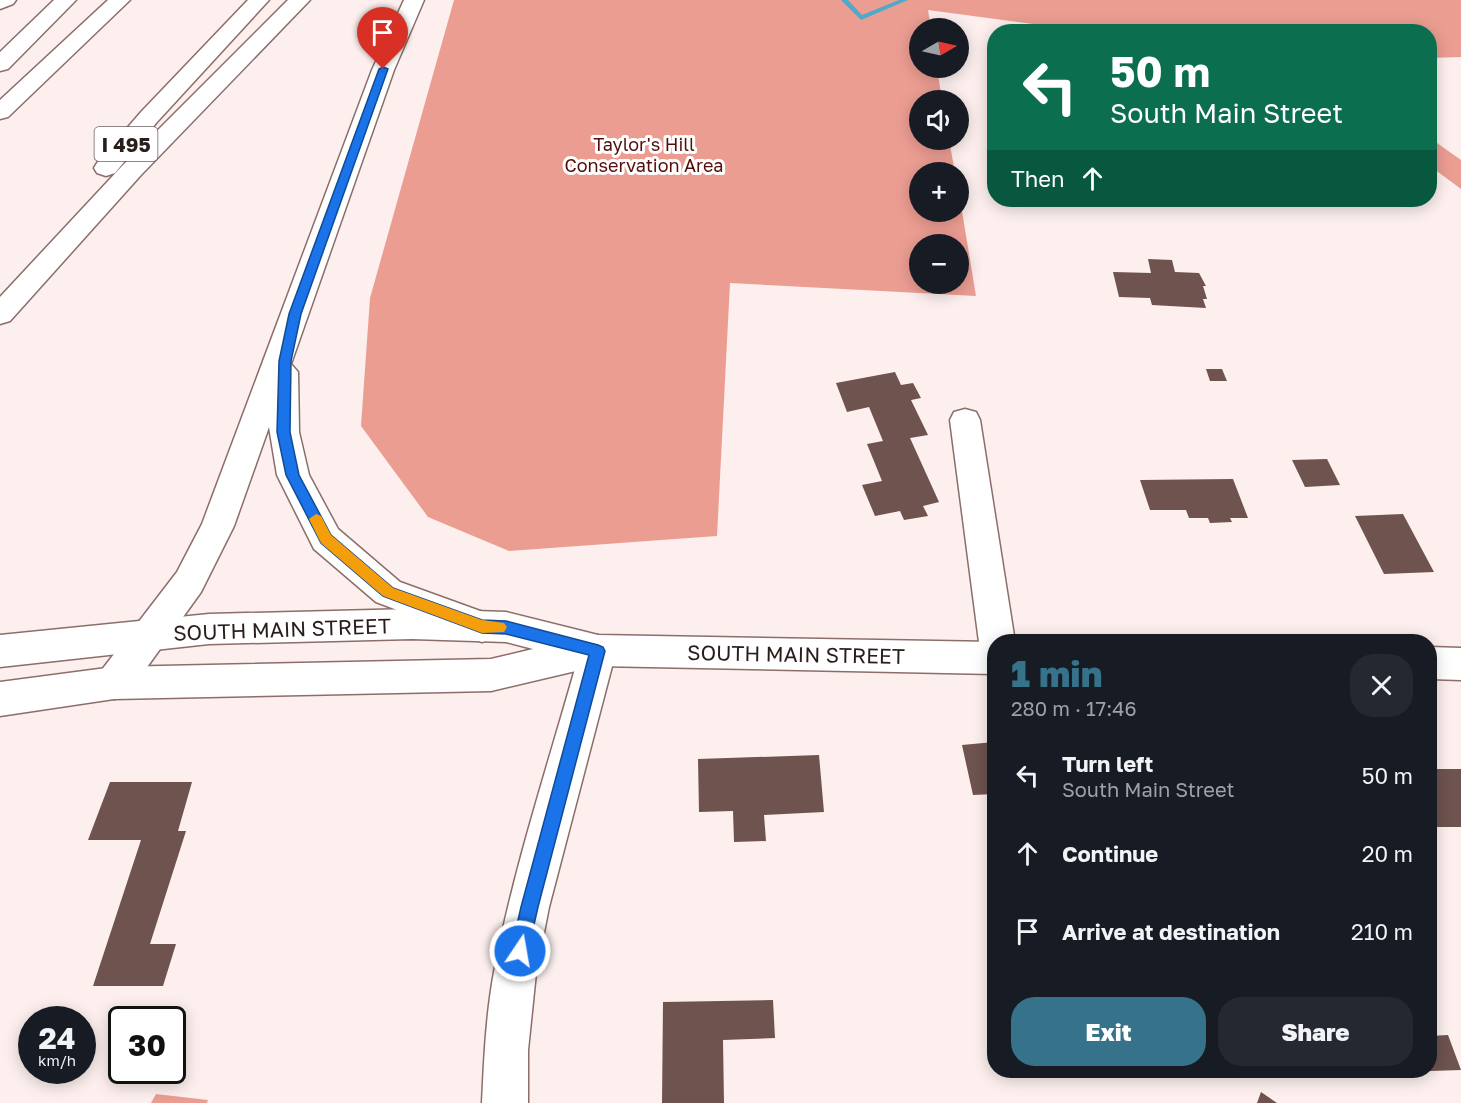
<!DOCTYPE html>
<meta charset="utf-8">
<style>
:root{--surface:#171b24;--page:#242831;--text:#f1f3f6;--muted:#9ea1a6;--accent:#36738a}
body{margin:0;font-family:"Golos Text",sans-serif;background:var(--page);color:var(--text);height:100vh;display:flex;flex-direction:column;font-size:22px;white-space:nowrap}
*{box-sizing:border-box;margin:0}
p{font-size:20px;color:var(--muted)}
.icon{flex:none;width:33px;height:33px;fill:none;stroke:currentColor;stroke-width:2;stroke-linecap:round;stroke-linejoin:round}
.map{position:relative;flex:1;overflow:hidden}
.side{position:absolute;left:987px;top:634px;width:450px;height:444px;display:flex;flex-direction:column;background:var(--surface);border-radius:24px;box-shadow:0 3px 15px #0003}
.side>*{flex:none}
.guide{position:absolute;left:987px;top:24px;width:450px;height:183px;border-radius:24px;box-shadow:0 3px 15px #0003;background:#0b6e4f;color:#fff;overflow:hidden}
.needle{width:39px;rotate:81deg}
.fabs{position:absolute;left:909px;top:18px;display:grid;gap:12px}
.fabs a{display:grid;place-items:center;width:60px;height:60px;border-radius:50%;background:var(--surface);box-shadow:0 3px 15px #0003;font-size:30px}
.speed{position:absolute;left:18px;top:1006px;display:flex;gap:12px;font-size:30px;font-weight:700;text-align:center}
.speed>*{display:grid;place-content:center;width:78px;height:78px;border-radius:50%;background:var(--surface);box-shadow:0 3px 15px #0003;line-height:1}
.speed small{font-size:15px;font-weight:400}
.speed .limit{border:3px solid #111;border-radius:9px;background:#fff;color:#111}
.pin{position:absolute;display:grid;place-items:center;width:51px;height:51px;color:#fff;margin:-62px -26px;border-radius:50% 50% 50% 0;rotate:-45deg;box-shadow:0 0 6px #0007}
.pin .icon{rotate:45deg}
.me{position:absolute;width:66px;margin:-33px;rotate:12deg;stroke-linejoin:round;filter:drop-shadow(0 0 4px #0008)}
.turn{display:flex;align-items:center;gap:21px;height:126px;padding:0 24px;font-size:27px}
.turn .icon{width:78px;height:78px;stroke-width:2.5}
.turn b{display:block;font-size:42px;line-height:51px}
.then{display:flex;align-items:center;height:57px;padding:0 24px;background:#0003;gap:12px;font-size:22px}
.round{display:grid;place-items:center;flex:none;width:63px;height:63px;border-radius:24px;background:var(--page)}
.overview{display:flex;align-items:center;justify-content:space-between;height:102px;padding:0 24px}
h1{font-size:36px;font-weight:800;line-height:45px;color:var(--accent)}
.action{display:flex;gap:12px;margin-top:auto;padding:12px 24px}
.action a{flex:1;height:69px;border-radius:24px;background:var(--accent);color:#fff;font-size:24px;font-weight:800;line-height:69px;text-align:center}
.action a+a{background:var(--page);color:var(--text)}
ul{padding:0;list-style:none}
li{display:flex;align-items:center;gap:18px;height:78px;padding:0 24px}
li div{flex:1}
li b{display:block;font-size:22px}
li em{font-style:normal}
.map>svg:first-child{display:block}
.forest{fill:#ec9d92;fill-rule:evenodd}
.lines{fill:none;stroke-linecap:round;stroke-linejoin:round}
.stream{fill:#4fa9c9;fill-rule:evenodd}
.building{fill:#6e534f}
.minor-casing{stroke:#8b6e6a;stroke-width:3}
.major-casing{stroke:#8b6e6a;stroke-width:3}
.highway-casing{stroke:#8b6e6a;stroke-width:3}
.minor{fill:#fff;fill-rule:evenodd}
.major{fill:#fff;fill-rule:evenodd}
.highway{fill:#fff;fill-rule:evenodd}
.route{fill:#1a73e8;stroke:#114b97;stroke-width:1.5}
.slow{fill:#f59e0b}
.labels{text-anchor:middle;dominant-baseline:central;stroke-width:6;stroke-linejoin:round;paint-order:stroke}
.far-park-label{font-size:18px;fill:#540e0b;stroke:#fff}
.shield{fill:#fff;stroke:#6a6261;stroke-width:1.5}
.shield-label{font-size:20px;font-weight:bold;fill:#2a1e1d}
.street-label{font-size:21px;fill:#2a1e1d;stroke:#fff}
</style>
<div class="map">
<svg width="1461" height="1103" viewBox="0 0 1461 1103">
<rect width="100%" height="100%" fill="#fcefed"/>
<path class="forest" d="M454,0H1461V57L1430,58V32H1094L928,10L931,28H920V68H937L942,100H920V140H949L955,172H920V212H958L959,193L976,296L730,283L717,536L509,551L428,517L361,426L370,298ZM920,244H958V284H920Z
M1430,138L1461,160V189L1430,166Z
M156,1094L208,1100L207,1103H151Z"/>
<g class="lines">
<path class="stream" d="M841,0H848L862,15L899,0H908L861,20Z"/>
</g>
<path class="building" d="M1148,259L1172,260L1175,272L1199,273L1206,286H1203L1207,299H1203L1206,308L1152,305L1150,298L1119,297L1113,272L1151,273Z
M1206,369H1222L1227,381H1210Z
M895,372L901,385L913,383L921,398L911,400L928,435L910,438L939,502L923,506L928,516L904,520L900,511L875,516L862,485L882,481L867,444L883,441L869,407L847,412L836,383Z
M1327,459L1340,485L1305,487L1292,460Z
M1233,479L1248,518H1230L1232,522L1210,523L1208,518H1189L1186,510H1150L1140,480Z
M1403,514L1434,572L1384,574L1355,516Z
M994,742V794L973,795L962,745Z
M819,755L824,812L764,815L766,841L734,842L733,811L699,812L698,759Z
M1430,769H1461V827H1430Z
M110,782H192L178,831H186L150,944H176L163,986H93L141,840H88Z
M773,1000L775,1038L723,1040L724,1103H662L663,1002Z
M1448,1035L1461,1070L1430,1071V1036Z
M1261,1092L1277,1103H1257Z"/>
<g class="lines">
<g class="minor-casing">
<path id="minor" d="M965,409L976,412L980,420L1015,642H994V657L985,653L979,642L950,420L954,412Z
M598,635L610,640L616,651L549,907L536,973L528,1050V1103H482C484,1059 486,1015 494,972C514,865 551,756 580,651L586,640Z"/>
</g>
<g class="major-casing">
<path id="major" d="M412,609L506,612L598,635L994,642V674L597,666L491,691L114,699L0,716V682L114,667L491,659L533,649L506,642L412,639L209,644L0,667V635L209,614Z
M1430,647L1461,648V680L1430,679Z"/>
</g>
<g class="highway-casing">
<path id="highway" d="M0,0H16L13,4L0,9Z
M54,0H76L8,69L0,71V52Z
M108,0H130L8,117L0,119V100Z
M248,0H269L157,122L115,173L106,176L97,173L94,168L97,163L141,112Z
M288,0H310L141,175L10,321L0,324V297L123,165Z
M404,0H424L394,70L291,364L298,372L299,432L309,475L338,529L400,582L494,616L499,627L494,638L482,642L376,602L314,549L277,475L269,427L234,526L201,592L127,695L114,699L101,695L96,683L101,671L177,572L202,524L372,70Z"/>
</g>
<use href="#minor" class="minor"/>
<use href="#major" class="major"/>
<use href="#highway" class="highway"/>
</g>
<path class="route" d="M383,67L388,69L301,314L291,361L290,432L299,475L331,535L393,588L482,620L506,621L598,645L603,647L605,651L538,907L528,951L526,957L520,960L514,957L511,951L521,907L589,655L506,634L482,633L383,596L321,543L286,475L277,432L279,361L289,314L379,69Z"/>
<path class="slow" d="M316,514L321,516L331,535L393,588L482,620L504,623L507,627L504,632L482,633L383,596L321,543L309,519Z"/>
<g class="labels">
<g class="far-park-label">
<text x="644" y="144">Taylor's Hill<tspan x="644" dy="21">Conservation Area</tspan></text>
</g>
<rect class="shield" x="94.5" y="127" width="63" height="34" rx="4.5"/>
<g class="shield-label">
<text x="126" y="144">I 495</text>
</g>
<g class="street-label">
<text transform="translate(282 629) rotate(-2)">SOUTH MAIN STREET</text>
<text transform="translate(796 654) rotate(1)">SOUTH MAIN STREET</text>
</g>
</g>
</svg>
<div class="fabs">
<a><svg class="needle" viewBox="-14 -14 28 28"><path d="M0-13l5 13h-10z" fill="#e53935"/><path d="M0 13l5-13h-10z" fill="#9ea1a6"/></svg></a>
<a><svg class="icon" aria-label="sound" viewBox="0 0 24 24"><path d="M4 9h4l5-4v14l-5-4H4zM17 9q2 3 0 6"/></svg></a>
<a>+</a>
<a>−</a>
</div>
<div class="speed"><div>24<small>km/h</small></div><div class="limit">30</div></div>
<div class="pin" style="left:383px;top:69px;background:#d93025"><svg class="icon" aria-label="arrive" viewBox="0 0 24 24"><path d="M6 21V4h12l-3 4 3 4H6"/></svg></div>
<svg class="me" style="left:520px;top:951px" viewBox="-20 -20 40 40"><circle r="17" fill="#1a73e8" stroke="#fff" stroke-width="3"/><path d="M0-11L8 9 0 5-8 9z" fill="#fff"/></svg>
<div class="guide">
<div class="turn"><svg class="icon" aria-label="left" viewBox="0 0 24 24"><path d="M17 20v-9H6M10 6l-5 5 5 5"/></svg><div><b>50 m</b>South Main Street</div></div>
<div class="then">Then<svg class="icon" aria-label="ahead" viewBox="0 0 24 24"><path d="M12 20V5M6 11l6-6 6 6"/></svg></div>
</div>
<section class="side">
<div class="overview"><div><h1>1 min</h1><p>280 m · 17:46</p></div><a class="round"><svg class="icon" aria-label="close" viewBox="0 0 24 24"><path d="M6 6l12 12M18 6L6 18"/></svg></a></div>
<ul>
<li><svg class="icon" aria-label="left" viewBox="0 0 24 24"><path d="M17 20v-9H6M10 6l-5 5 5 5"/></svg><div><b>Turn left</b><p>South Main Street</p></div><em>50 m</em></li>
<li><svg class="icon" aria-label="ahead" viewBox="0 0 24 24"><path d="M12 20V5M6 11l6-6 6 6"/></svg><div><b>Continue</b></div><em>20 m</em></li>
<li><svg class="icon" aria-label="arrive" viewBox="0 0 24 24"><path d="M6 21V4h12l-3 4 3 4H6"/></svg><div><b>Arrive at destination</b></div><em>210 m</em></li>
</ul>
<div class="action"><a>Exit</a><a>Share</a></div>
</section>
</div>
